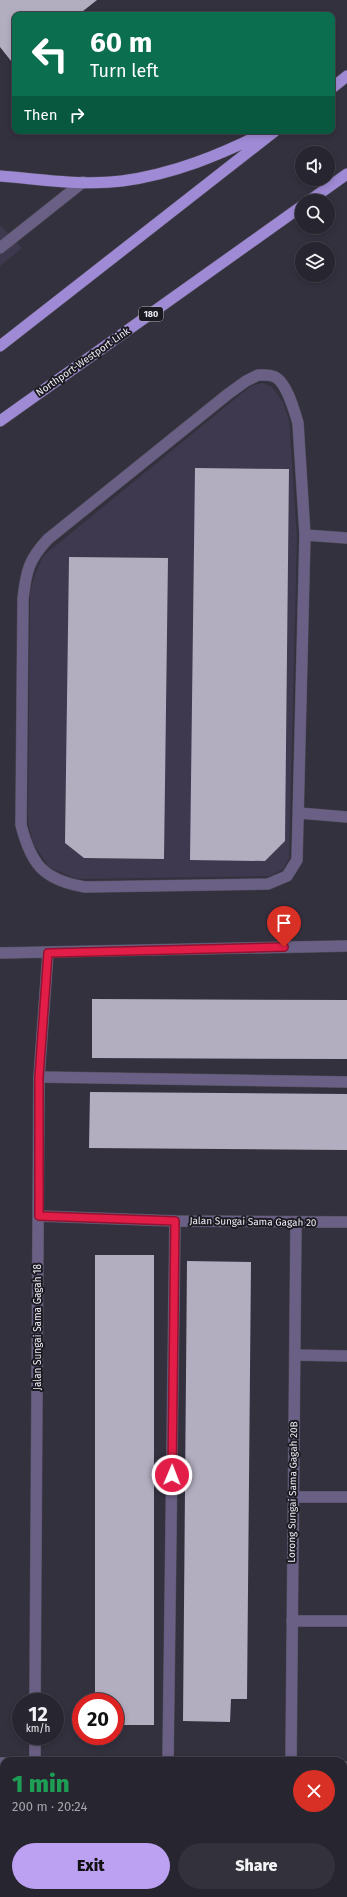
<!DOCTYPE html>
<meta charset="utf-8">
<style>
:root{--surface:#27252f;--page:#33313b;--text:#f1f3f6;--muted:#a4a5aa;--line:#43424b;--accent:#bca0f2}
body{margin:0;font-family:"Fira Sans",sans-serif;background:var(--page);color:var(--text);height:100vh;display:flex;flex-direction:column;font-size:15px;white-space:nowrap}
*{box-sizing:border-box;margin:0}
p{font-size:13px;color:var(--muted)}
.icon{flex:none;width:22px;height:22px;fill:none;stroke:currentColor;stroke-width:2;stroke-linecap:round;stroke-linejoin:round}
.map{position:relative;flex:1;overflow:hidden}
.side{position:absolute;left:0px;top:1757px;width:347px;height:140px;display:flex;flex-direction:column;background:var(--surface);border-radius:12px 12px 0 0;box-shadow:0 2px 6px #0003,0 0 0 1px var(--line)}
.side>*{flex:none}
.banner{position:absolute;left:12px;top:12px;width:323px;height:122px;border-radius:8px;box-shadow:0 2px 6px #0003,0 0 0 1px var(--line);background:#0b6e4f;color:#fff;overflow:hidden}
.buttons{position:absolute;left:295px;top:146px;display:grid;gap:8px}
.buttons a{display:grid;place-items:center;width:40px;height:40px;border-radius:50%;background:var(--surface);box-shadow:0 2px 6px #0003,0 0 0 1px var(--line);font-size:20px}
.speed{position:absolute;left:12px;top:1693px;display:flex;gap:8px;font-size:20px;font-weight:700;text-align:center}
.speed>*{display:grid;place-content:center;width:52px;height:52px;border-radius:50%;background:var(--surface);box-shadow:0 2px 6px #0003,0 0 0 1px var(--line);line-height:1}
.speed small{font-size:10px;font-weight:400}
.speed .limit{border:6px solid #d22;background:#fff;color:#111}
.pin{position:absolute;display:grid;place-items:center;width:34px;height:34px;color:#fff;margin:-41px -17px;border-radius:50% 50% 50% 0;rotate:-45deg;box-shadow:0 0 4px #0007}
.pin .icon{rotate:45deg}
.me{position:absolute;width:44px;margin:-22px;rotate:1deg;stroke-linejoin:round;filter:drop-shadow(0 0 3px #0008)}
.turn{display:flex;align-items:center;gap:14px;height:84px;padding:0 12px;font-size:18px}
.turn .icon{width:52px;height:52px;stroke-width:2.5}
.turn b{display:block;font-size:28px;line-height:34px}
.then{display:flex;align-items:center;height:38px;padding:0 12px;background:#0003;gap:8px;font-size:15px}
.round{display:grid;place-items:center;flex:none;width:42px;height:42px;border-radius:21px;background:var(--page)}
.headline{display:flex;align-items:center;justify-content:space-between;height:68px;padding:0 12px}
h1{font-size:24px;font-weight:800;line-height:30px;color:#1e9e55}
.primary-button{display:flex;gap:8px;margin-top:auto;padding:8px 12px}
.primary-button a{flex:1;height:46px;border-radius:24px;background:var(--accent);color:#111;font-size:16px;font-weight:800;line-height:46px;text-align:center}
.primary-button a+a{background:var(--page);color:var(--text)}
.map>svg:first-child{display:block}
.built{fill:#3e394e}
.building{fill:#b2aec0}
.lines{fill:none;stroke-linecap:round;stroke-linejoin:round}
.service-casing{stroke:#524f5c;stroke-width:12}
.minor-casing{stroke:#524f5c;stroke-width:12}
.primary-casing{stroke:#524f5c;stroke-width:12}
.service{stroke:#6a6085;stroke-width:11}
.minor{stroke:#6a6085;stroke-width:11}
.primary{stroke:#9f8ad5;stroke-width:11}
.route-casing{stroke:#92132f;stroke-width:10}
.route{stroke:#e11d48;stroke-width:7}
.labels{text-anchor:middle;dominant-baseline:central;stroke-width:4;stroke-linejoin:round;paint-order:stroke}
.shield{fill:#1c1a21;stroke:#aeacb5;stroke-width:1}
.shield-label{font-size:9px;font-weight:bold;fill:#edebf5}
.street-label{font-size:10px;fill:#edebf5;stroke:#1c1a21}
</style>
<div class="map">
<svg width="347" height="1897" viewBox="0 0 347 1897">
<rect width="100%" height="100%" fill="#34313f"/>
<path class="built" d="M0,225L22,248L0,266Z
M263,383L272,387L283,402L289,420L297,538L289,858L283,869L270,876L77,879L49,867L33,843L28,823L30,592L35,574L43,556L251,386Z"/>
<path class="building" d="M0,0H97L78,15H15V66L0,47Z
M195,468L289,469L285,841L265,861L190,860Z
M69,557L168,558L164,859L84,858L65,843Z
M92,999L347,1000V1059L92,1058Z
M90,1092L347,1094V1150L89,1148Z
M95,1255H154V1725H115V1702H95Z
M187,1261L251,1262L247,1699H231L230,1722L183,1721Z"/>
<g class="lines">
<g class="service-casing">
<path id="service" d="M0,248L83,182
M258,375C263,375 270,374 275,377C287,383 294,410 298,423L305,535L297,860L287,876L268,884L85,887C43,880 31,864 21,825L23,599C26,571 29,559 48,539L228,394L246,381Z
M305,535L347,538
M299,813L347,817
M39,1077L347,1082
M295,1355L347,1356
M292,1621H347
M168,1761L175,1221"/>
</g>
<g class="minor-casing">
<path id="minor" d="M0,953L347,946
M39,1216L175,1221L347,1222
M293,1497H347
M35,1702L39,1077L48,953
M35,1761V1736
M291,1761L296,1222
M0,1763H4
M343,1767H347
M343,1841H347
M0,1844L4,1845"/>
</g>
<g class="primary-casing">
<path id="primary" d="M332,88L347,76
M0,176C40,179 82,186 122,181C174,174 220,155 266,132
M309,201L347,174
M0,346L275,131
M0,421L302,206"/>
</g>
<use href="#service" class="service"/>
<use href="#minor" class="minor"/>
<use href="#primary" class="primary"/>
</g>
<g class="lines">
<g class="route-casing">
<path id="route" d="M172,1475L175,1221L39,1216V1077L48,953L284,947"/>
</g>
<use href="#route" class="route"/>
</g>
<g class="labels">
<rect class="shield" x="139" y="307" width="24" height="14" rx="3"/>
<g class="shield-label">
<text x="151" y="314">180</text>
</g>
<g class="street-label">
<text transform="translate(83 362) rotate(-35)">Northport-Westport Link</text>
<text transform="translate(253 1222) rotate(1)">Jalan Sungai Sama Gagah 20</text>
<text transform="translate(38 1327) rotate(-90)">Jalan Sungai Sama Gagah 18</text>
<text transform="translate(293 1492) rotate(-89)">Lorong Sungai Sama Gagah 20B</text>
</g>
</g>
</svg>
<div class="buttons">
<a><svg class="icon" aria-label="sound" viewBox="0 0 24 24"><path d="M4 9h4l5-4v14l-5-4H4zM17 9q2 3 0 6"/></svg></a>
<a><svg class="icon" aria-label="search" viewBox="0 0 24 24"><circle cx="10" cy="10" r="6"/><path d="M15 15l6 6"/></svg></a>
<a><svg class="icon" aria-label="layers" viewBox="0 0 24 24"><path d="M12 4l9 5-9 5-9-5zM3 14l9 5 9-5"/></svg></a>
</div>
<div class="speed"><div>12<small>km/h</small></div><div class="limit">20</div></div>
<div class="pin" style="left:284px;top:947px;background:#d93025"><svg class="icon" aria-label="arrive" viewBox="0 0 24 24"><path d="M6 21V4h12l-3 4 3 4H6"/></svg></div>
<svg class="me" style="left:172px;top:1475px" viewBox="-20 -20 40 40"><circle r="17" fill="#e11d48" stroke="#fff" stroke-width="3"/><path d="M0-11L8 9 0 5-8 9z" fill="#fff"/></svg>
<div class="banner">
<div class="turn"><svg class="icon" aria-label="left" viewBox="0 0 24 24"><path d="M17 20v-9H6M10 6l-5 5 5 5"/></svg><div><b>60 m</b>Turn left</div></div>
<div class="then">Then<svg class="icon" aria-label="right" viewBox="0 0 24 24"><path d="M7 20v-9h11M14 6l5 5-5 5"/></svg></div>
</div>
<section class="side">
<div class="headline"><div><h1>1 min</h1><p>200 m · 20:24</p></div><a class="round" style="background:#d93025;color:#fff"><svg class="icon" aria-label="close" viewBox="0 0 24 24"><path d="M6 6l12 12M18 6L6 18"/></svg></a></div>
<div class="primary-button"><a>Exit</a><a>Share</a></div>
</section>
</div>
